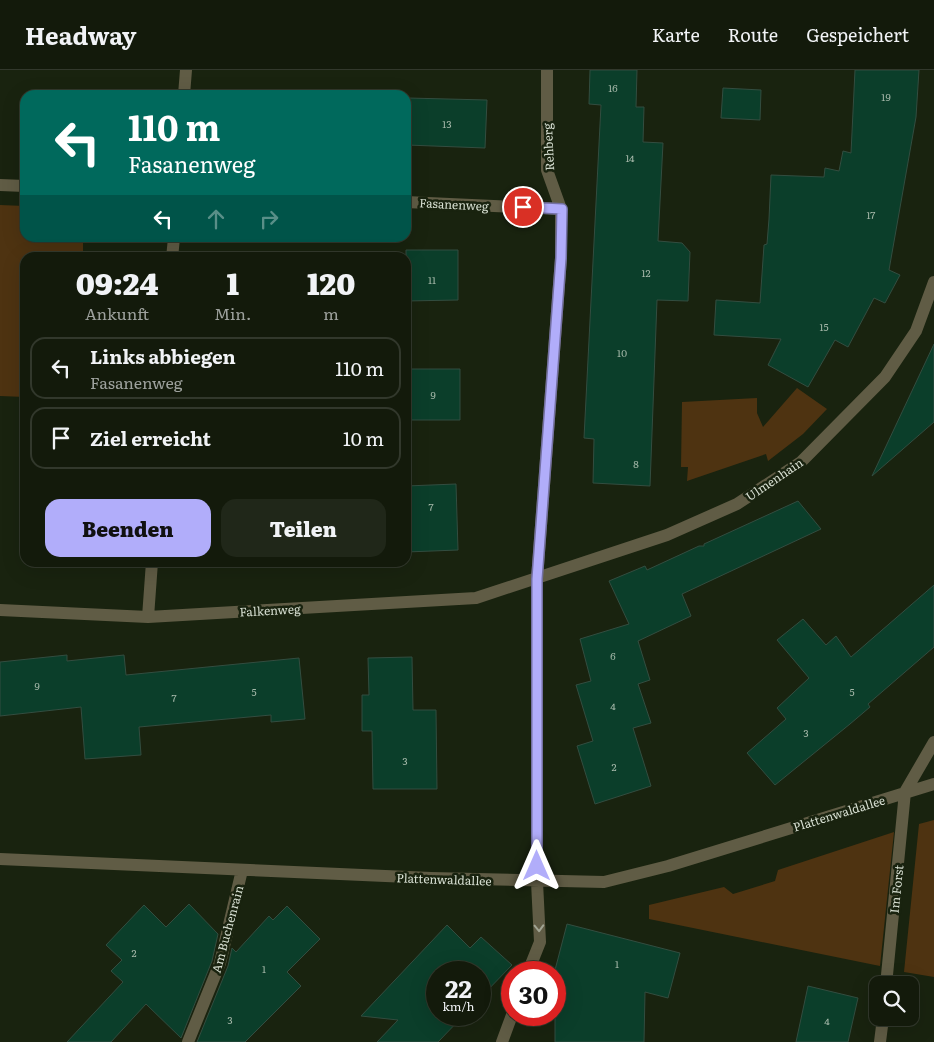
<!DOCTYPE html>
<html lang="de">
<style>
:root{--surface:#131a0b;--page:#202719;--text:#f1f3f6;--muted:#9da19d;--line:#32382c;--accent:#b1adfa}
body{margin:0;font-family:Literata,serif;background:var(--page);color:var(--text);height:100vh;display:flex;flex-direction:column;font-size:19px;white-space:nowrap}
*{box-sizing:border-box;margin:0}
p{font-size:16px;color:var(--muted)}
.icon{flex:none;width:28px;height:28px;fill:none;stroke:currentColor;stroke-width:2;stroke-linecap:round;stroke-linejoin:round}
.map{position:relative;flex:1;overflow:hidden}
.drawer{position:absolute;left:20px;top:182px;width:391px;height:315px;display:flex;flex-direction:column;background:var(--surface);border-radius:15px;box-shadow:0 5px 20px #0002,0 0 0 1px var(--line)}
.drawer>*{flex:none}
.hud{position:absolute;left:20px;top:20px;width:391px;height:152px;border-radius:15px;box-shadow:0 5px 20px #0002,0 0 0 1px var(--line);background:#00695c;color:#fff;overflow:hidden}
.fabs{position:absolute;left:869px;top:906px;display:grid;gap:10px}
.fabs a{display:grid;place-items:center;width:50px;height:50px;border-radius:10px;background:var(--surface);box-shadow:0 5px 20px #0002,0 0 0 1px var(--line);font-size:25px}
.speed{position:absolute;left:426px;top:891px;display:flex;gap:10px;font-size:25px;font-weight:700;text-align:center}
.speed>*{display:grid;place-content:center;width:65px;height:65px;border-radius:50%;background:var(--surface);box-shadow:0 5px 20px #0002,0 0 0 1px var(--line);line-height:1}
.speed small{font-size:12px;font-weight:400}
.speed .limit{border:8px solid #d22;background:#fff;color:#111}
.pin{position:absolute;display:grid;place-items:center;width:42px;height:42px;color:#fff;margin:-21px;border:2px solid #fff;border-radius:50%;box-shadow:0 1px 5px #0007}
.me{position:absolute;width:55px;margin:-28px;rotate:0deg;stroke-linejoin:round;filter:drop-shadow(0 0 4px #0008)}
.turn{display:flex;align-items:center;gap:18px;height:105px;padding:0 25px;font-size:22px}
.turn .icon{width:65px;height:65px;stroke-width:2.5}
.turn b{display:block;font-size:35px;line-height:42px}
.lanes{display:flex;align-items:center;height:48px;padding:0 25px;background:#0003;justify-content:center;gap:25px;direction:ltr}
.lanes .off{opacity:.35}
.eta{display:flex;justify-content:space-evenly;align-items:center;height:85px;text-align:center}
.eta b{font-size:30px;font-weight:800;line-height:35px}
.cta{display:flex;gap:10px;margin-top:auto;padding:10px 25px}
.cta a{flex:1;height:58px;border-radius:15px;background:var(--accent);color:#111;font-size:20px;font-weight:800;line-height:58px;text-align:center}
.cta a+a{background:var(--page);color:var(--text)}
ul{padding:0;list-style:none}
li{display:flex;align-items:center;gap:15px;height:62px;margin:0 10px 8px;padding:0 15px;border:2px solid var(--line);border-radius:15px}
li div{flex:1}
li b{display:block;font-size:19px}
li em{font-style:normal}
header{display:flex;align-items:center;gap:30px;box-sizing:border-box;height:70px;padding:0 25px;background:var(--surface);border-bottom:1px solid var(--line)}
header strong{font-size:24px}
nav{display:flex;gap:28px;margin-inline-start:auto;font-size:18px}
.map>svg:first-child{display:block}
.green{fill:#4e3311}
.building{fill:#0b3e2a;stroke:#334d40}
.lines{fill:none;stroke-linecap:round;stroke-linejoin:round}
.minor{stroke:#605c45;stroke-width:12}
.oneway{stroke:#a1a493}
.route-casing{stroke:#7370a2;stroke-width:12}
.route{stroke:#b1adfa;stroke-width:9}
.labels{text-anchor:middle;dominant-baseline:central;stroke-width:5;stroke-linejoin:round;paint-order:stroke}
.number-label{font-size:10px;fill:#a4b7a8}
.street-label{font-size:12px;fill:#d7dfd2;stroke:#19230f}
</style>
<header>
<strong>Headway</strong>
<nav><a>Karte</a><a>Route</a><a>Gespeichert</a></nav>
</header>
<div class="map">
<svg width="934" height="972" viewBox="0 0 934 972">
<rect width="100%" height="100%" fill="#19230f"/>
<path class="green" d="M0,135L25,136V168H83V187L25,188V327L0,326Z
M797,318L827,339L803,364L768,391L766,384L687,411L688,397H681L682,332L757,328V343L763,357Z
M934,750V907L904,902L919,754Z
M894,762L880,896L649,849V835L724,817L733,824L775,811L778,800Z"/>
<path class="building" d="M590,0H637L636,37H644L643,72L663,73L658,171L682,173L690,182L688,231L657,230L650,416L593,413L594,369L584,368L601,35L589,34Z
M855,0H919L916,47L889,200L900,205L885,233L874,228L848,277L835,270L808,317L768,295L781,269L714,265L716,230L760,233L764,175L767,174L769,149L771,105L824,107L825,98L839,101L843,81L851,83Z
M723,18L761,20L760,50L721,48Z
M408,28L487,30L485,78L407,75Z
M406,180H458V230L406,231Z
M934,274V352L872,406Z
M406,299H460V350H406Z
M456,414L458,480L406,482V416Z
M798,431L821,459L682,524L691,546L638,571L650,610L638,614L651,653L633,658L651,716L595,734L577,676L593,671L576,615L591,611L580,569L629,554L609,511L645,496L647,500L699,476H704V474Z
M934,515V577L868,634L870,637L850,654L775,715L747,683L786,649L777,638L809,608L777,570L803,549L826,575L836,566L851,587Z
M67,585V591L124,585L126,605L299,588L305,649L271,652V645L139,657L141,685L85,689L81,637L0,646V592Z
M412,587L413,640H436L437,719H373L372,661H362V625H369L368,588Z
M189,834L218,864L212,891L181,968L146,934L111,972H67L123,912L111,901L122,890L106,875L144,835L166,857Z
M287,836L320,869L287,902L301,916L245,972H197L228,896L232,878L236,882L269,846L273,850Z
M567,854L680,883L668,928L645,922L644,972H555V900Z
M447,855L470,878L481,867L512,895L480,928V902H438V945H464L438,972H377L398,950L361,946Z
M808,916L858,928L848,972H796Z"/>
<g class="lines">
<path class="minor" d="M184,25L186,0
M0,115L25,116
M406,132L561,139
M172,188L174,168
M0,540L148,547L476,528L667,465L737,434L801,392L885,307L916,261L934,212
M148,547L152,492
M0,789L431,808L604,812L668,796L934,714
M528,902L540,872L537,812V509L561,188V139L547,100V0
M886,915L905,722L934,672
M188,972L220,893L242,800
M502,972L512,945
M880,972L883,948"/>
</g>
<defs><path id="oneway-chevron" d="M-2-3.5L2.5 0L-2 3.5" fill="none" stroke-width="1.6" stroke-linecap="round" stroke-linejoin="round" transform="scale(1.25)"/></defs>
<use class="oneway" href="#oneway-chevron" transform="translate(539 858) rotate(88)"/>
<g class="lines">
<g class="route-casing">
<path id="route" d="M523,137L562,139L561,188L537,509V796"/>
</g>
<use href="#route" class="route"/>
</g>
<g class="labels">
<g class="number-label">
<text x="613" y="17">16</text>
<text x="886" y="26">19</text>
<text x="447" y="53">13</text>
<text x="630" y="87">14</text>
<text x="871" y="144">17</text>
<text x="646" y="202">12</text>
<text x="432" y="209">11</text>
<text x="824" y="256">15</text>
<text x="622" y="282">10</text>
<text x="433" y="324">9</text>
<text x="636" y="393">8</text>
<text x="431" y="436">7</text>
<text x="613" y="585">6</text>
<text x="37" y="615">9</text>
<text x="254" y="621">5</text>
<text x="852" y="621">5</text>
<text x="174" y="627">7</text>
<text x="613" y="635">4</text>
<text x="806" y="662">3</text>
<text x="405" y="690">3</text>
<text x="614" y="696">2</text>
<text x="134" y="882">2</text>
<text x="617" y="893">1</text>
<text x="264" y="898">1</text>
<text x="230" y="949">3</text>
<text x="827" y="950">4</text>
</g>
<g class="street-label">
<text transform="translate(548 77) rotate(-93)">Rehberg</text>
<text transform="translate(454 134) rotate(3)">Fasanenweg</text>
<text transform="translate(774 409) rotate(-34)">Ulmenhain</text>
<text transform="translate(270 540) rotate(-3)">Falkenweg</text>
<text transform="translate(839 743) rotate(-17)">Plattenwaldallee</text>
<text transform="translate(444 809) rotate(2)">Plattenwaldallee</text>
<text transform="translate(896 819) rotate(-84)">Im Forst</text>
<text transform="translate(227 859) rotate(-75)">Am Buchenrain</text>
</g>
</g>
</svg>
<div class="fabs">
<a><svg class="icon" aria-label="search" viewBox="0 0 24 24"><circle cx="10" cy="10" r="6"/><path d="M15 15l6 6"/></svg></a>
</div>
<div class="speed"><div>22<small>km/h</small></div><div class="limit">30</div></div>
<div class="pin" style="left:523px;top:137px;background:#d93025"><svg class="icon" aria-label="arrive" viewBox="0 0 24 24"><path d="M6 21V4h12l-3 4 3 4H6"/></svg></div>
<svg class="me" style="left:537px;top:796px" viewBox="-20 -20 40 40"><path d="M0-17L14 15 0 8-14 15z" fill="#b1adfa" stroke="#fff" stroke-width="4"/></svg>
<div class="hud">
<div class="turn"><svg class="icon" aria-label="left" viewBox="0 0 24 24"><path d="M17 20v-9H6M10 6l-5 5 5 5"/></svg><div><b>110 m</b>Fasanenweg</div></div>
<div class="lanes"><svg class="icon" aria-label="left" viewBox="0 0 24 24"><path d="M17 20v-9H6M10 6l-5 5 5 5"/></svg><svg class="icon off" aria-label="ahead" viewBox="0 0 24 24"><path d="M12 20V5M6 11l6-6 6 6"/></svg><svg class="icon off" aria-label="right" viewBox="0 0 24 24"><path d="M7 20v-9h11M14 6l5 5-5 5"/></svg></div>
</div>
<section class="drawer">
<div class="eta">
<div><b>09:24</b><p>Ankunft</p></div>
<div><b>1</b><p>Min.</p></div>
<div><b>120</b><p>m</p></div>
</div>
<ul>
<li><svg class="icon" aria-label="left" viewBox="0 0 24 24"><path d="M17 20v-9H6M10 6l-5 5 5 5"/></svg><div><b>Links abbiegen</b><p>Fasanenweg</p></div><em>110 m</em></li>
<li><svg class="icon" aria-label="arrive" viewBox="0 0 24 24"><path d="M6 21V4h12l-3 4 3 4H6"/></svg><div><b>Ziel erreicht</b></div><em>10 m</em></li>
</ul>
<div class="cta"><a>Beenden</a><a>Teilen</a></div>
</section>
</div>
